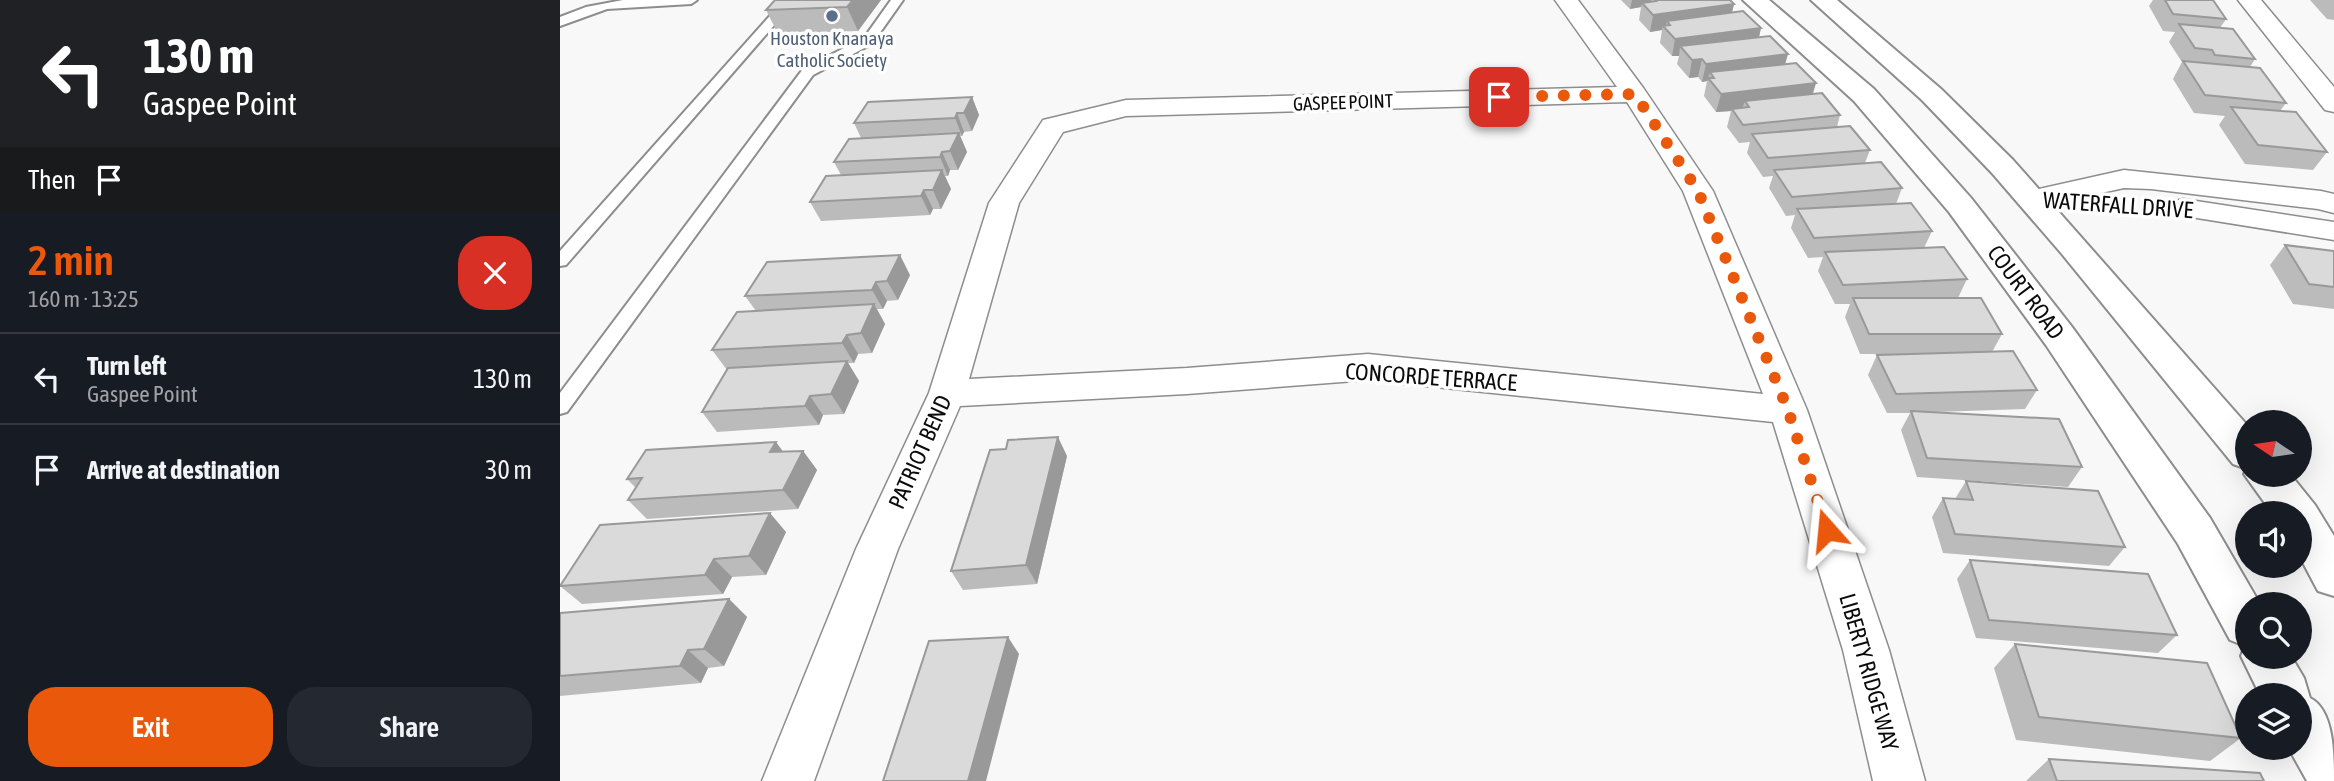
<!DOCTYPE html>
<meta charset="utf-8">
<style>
:root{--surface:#171b24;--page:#242831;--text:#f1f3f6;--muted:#9ea1a6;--line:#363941;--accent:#ea580c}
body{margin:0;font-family:"Asap Condensed",sans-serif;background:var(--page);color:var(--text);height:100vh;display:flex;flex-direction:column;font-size:26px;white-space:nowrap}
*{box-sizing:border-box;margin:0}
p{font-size:23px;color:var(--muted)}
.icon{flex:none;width:38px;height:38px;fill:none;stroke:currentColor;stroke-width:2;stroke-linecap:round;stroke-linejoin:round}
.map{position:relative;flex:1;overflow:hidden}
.panel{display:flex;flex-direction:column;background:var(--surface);width:560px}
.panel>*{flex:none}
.top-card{background:#202124;color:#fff;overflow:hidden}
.needle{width:46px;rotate:283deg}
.tools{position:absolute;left:1675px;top:410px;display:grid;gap:14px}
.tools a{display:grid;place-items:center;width:77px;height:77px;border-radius:50%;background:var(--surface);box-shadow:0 7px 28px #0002;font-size:35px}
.pin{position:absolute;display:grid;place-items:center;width:60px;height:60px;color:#fff;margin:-30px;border-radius:14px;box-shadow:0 4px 10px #0006}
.me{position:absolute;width:77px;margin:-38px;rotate:342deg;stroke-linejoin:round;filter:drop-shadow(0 0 5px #0008)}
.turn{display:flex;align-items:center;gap:24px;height:147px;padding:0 28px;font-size:32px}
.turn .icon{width:91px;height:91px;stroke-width:2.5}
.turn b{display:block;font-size:49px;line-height:60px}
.then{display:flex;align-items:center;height:66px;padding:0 28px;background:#0003;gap:14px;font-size:26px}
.round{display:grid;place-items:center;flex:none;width:74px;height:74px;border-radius:28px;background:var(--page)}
.head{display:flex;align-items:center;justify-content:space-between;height:119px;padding:0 28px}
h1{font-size:42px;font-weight:600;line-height:52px;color:var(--accent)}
.action{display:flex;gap:14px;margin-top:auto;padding:14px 28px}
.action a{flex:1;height:80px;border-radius:28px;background:var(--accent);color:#fff;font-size:28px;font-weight:600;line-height:80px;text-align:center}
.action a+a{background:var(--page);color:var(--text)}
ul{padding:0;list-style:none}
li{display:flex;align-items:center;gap:21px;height:91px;padding:0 28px;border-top:2px solid var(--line)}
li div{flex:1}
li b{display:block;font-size:26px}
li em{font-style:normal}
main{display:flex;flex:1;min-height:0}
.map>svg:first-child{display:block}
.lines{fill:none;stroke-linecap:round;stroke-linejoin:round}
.lane-casing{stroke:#8d8d8e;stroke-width:4}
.street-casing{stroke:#8d8d8e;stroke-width:3}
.secondary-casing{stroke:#8d8d8e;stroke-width:4}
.lane{fill:#fff;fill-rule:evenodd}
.street{fill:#fff;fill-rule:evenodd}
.secondary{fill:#fff;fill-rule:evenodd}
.wall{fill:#bbbbbc}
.shaded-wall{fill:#999}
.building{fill:#dadadb;stroke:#999;stroke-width:2}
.route{stroke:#ea580c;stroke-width:12;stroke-dasharray:0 21.6}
.service-dot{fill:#5c6f8a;stroke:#fff;stroke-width:2.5}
.labels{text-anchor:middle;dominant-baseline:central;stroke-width:7;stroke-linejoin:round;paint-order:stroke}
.far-service-label{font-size:19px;fill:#4e5e75;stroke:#fff}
.far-street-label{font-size:19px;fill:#0b0b0c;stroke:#fff}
.street-label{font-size:23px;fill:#0b0b0c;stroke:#fff}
</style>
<main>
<section class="panel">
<div class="top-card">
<div class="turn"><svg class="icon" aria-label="left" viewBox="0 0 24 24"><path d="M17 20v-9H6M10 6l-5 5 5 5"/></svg><div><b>130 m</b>Gaspee Point</div></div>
<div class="then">Then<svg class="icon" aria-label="arrive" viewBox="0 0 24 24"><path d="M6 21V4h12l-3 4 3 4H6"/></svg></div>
</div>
<div class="head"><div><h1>2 min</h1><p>160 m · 13:25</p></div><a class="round" style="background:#d93025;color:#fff"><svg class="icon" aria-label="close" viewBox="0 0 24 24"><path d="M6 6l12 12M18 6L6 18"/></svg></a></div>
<ul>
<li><svg class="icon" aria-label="left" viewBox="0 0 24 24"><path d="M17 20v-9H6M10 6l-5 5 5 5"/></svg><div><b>Turn left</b><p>Gaspee Point</p></div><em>130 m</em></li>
<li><svg class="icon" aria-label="arrive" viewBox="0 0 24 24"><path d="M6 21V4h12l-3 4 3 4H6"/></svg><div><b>Arrive at destination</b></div><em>30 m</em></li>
</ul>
<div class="action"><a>Exit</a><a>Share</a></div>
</section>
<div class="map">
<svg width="1774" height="781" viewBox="0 0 1774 781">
<rect width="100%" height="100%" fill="#f8f8f9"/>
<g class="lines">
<g class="lane-casing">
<path id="lane" d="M63,0H137L131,4L47,9L0,26V17L26,7Z
M224,0H236L6,265L0,266V251Z
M331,0H343L312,44L253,75L7,412L0,414V393L243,69L304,38Z"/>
</g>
<g class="street-casing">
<path id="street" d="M995,0H1018L1084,89L1153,191L1247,410L1329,650L1365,781H1313L1283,650L1213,422L808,380L627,394L400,406L338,549L254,781H202L296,549L369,393L429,203L483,120L566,100L1057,87ZM1067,102L1123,191L1203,394L808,354L627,368L409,379L459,203L503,132L566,116Z
M1678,0H1701L1774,87V112L1765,110Z
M1564,170L1761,191L1774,194V213L1758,209L1591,189L1564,188L1472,208L1461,205L1457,199L1461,193Z
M1623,199L1774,222V240L1612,214L1608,208L1612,202Z"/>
</g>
<g class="secondary-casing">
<path id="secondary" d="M1183,0H1209L1314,89L1411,198L1512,327L1650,518L1700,604H1687V656H1731L1744,678L1750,698C1774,710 1774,754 1774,781H1747L1728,747H1740V695H1700L1681,656L1685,646L1670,640L1618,544L1486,345L1389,212L1294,101Z
M1251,0H1277L1381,89L1453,160L1687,425V469L1673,464L1502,254L1432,173L1362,100Z
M1687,469V474H1730L1755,505L1774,536V596L1758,591L1740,557V513H1712L1684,474Z"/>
</g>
<use href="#lane" class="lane"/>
<use href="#street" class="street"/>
<use href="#secondary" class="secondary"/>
</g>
<path class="wall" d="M215,0H321L298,31L218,34L206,10Z
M1061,0H1170L1174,4L1172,12L1201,28L1199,37L1225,64L1256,83L1253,94L1280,115L1277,127L1310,150L1305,163L1342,188L1336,204L1372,231L1364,248L1407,279L1398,298L1442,334L1432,352L1477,390L1465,409L1376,412L1522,467L1508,487L1357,477L1341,430L1350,413H1327L1308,375L1317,355L1376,354H1300L1285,317L1290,304H1275L1258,271L1263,257L1248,258L1231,228L1235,215L1226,216L1209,188L1213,176L1203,177L1187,153L1190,142L1179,143L1167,127L1171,111L1156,112L1144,96L1147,81L1142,82L1138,77L1129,78L1117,64L1119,56H1112L1100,43L1102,30L1090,32L1079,20L1081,7L1070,9Z
M1593,0H1653L1666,19L1660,28L1695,59L1690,67L1726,103L1720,111L1767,152L1753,170L1685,164L1659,125L1665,116L1634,113L1613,79L1622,62L1609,42L1615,32L1603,31L1589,6Z
M1750,0H1774V20L1767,19Z
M412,97L419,115L412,131L404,132L402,136H400L407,152L398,170H390L388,176H385L391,189L381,209H373L370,215L261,221L250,202L281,175L274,162L301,138L294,123Z
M1725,245L1774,251V309L1733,304L1710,265Z
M350,275L338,300L327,301L323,309H317L325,324L312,353L298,354L294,363H288L299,381L284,414L263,415L259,425L157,432L142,412L167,370L152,350L196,311L185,296Z
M446,449L507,456L477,584L403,590L391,571Z
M243,451L257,470L238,509L87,519L68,500L76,488L67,479L223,452Z
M1406,481L1565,547L1549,566L1383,553L1372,517L1383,498L1395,499Z
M226,532L206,575L172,577L163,594L22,604L0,586Z
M1410,560L1617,635L1598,653L1416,638L1397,579Z
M169,599L187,617L164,666L148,668L141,683L0,696V613Z
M1455,644L1681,738L1650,761L1456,740L1434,668Z
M1489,759L1704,781H1466Z"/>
<path class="shaded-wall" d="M293,0H321L298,31L287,7Z
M1072,0H1091L1090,6L1082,3L1081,7L1070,9Z
M1174,4L1170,21L1110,25L1107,21L1105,28L1103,26L1102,30L1090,32L1093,15Z
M1201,28L1197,45L1120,46L1119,56H1112L1115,39Z
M1228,54L1223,72L1154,78L1150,72L1147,81L1142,82L1146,64Z
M1142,59L1138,77L1129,78L1132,60Z
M1256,83L1250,101L1189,107L1185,101L1182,109H1172L1171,111L1156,112L1161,94Z
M412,97L419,115L412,131L404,113Z
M397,113L404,132L402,136L395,118Z
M399,133L407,152L398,170L390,151Z
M382,152L390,170L388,176L380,157Z
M382,170L391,189L381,209L373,190Z
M364,190L373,209L370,215L361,196Z
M340,255L350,275L338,300L327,281Z
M316,282L327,301L323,309L312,290Z
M314,304L325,324L312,353L301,333Z
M287,335L298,354L294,363L282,343Z
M287,361L299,381L284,414L271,394Z
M250,396L263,415L259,425L245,406Z
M498,437L507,456L477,584L466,565Z
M216,442L230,461L210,452Z
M243,451L257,470L238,509L223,490Z
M210,513L226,532L206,575L189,556Z
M154,559L172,577L163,594L145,575Z
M169,599L187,617L164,666L144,649Z
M448,637L459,654L426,781H408Z
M128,650L148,668L141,683L120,666Z"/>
<path class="building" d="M215,0H293L287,7L206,10Z
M1095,0H1170L1174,4L1093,15L1082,3L1096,1Z
M1605,0H1653L1666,19L1613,14Z
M1183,11L1201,28L1115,39L1103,26L1110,25L1107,21Z
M1619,24L1673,29L1695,59L1655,55L1652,50L1635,48Z
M1210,36L1228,54L1146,64L1142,59L1132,60L1120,46Z
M1623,61L1700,68L1726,103L1645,95Z
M1236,63L1256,83L1161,94L1148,78H1154L1150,72Z
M1262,93L1280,115L1183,125L1172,109L1189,107L1185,101Z
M412,97L404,113H397L395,118L294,123L308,102Z
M1671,107L1736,112L1767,152L1698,145Z
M1290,126L1310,150L1208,158L1192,134Z
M399,133L390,151L382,152L380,157L274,162L289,139Z
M1321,162L1342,188L1232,197L1214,170Z
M382,170L373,190H364L361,196L250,202L266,176Z
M1351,203L1372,231L1254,238L1237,209Z
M1725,245L1774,251V287L1749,284Z
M1384,247L1407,279L1283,285L1265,252Z
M340,255L327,281L316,282L312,290L185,296L207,262Z
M1293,298H1421L1442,334H1309Z
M314,304L301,333L287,335L282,343L152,350L177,312Z
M1453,351L1477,390L1336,394L1317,355Z
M287,361L271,394L250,396L245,406L142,412L168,368Z
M1351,411L1499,419L1522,467L1367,458Z
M498,437L466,565L391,571L430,450L446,449L448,440Z
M216,442L210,452L243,451L223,490L68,500L82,478L67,479L86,450Z
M1406,481L1538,491L1565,547L1395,534L1383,498L1413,500Z
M210,513L189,556L154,559L145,575L0,586L40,525Z
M1410,560L1588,574L1617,635L1429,620Z
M169,599L144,649L128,650L120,666L0,676V613Z
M448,637L408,781H323L369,641Z
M1455,644L1647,663L1681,738L1479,717Z
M1489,759L1700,773L1704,781H1497Z"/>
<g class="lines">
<path class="route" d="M939,97L1075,94L1138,191L1228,410L1267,530"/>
</g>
<circle class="service-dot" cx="272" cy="16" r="7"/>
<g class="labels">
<g class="far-service-label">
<text x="272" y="38">Houston Knanaya<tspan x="272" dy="22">Catholic Society</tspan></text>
</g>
<g class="far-street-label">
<text transform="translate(783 102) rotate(-2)">GASPEE POINT</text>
</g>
<g class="street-label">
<text transform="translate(1558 205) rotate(4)">WATERFALL DRIVE</text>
<text transform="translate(1466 292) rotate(53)">COURT ROAD</text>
<text transform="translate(871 377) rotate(4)">CONCORDE TERRACE</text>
<text transform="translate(360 452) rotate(-66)">PATRIOT BEND</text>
<text transform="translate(1309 672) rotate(74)">LIBERTY RIDGE WAY</text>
</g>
</g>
</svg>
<div class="tools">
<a><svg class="needle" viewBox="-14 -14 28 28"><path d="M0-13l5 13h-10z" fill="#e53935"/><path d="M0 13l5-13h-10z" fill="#9ea1a6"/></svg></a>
<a><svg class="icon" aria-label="sound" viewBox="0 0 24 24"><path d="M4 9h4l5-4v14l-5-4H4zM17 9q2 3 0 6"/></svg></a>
<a><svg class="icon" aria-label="search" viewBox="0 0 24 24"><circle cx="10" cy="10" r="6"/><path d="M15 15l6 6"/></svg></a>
<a><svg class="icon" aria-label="layers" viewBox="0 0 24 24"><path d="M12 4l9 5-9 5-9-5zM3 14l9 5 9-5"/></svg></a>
</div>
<div class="pin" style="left:939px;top:97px;background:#d93025"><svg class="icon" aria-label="arrive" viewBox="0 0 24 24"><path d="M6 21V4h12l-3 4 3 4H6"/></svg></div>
<svg class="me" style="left:1267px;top:530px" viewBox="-20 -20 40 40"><path d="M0-17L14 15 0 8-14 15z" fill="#ea580c" stroke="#fff" stroke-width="4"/></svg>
</div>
</main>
